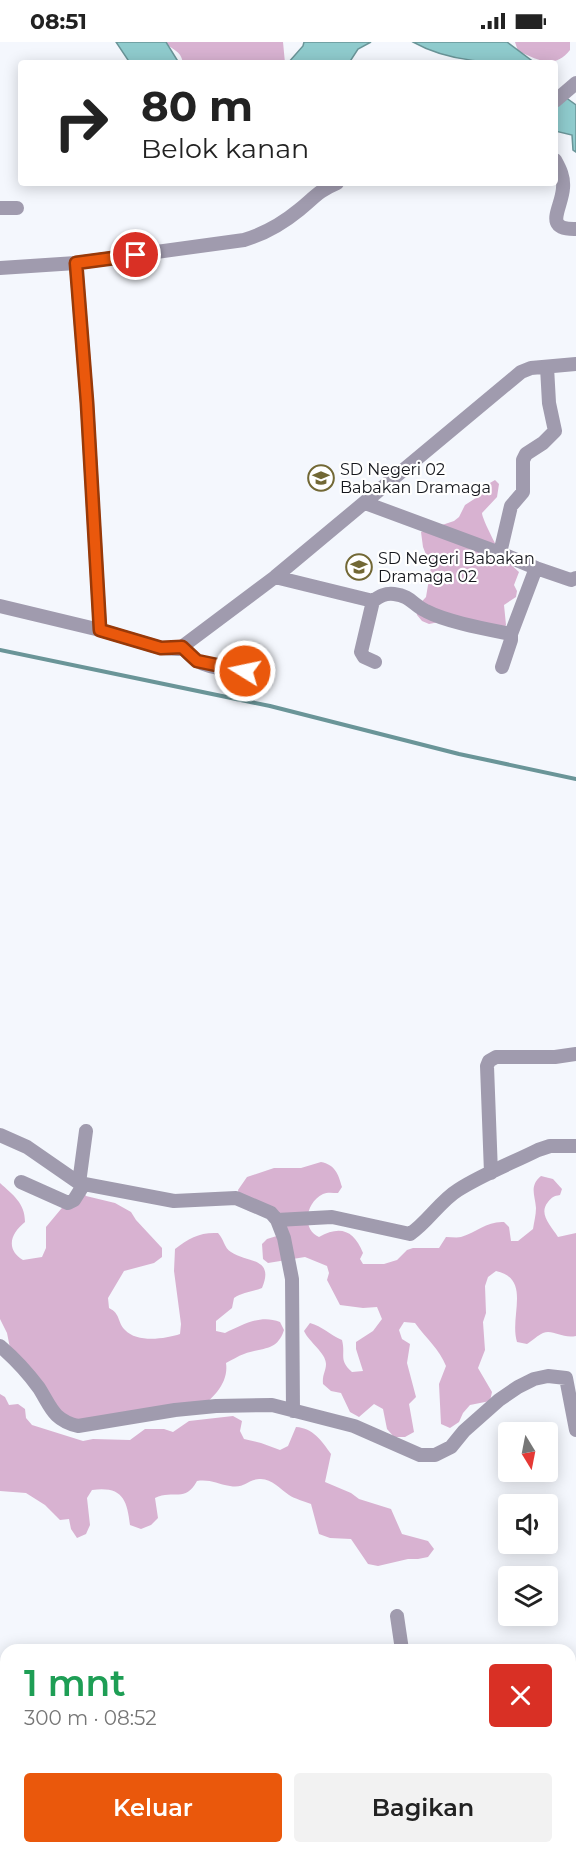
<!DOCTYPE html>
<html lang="id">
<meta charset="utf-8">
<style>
:root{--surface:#fff;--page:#f2f2f2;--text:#222;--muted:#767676;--accent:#ea580c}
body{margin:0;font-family:Montserrat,sans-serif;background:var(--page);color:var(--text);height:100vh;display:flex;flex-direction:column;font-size:22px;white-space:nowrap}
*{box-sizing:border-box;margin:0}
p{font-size:20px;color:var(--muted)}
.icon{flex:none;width:33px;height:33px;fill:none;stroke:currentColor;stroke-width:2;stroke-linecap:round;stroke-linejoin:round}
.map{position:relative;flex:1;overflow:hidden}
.sheet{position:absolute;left:0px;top:1602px;width:576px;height:210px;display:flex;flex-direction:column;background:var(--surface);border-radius:18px 18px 0 0;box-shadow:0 3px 15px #0003}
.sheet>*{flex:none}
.hud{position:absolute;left:18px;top:18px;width:540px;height:126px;border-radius:6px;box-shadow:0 3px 15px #0003;background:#fff;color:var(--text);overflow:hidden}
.needle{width:39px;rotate:170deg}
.tools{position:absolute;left:498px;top:1380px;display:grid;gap:12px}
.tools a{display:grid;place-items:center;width:60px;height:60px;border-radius:6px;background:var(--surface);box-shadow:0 3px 15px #0003;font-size:30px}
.pin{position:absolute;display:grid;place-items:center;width:51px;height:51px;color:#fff;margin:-26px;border:3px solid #fff;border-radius:50%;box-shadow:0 2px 6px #0007}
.me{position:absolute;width:66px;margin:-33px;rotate:280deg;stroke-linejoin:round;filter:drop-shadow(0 0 4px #0008)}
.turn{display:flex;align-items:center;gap:21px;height:126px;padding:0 24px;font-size:27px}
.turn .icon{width:78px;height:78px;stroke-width:2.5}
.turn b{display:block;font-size:42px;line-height:51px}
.round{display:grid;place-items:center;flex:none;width:63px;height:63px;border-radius:6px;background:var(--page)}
.summary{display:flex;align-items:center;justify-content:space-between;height:102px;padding:0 24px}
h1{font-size:36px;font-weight:600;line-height:45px;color:#1e9e55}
.button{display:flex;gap:12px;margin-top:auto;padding:12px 24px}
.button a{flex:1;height:69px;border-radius:6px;background:var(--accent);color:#fff;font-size:24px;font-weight:600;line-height:69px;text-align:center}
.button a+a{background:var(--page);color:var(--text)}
.status{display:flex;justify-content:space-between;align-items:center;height:42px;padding:0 30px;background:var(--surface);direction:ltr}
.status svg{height:16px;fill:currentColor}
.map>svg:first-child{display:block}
.green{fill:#f3ceec}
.forest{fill:#d8b2d1}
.water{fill:#8fcbcd;stroke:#6a9598;stroke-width:1.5}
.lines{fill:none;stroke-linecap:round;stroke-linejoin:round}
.stream{stroke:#6a9598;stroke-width:4}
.minor{stroke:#a09bae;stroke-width:14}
.route-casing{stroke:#983908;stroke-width:15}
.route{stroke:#ea580c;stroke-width:10}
.labels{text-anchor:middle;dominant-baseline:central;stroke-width:4.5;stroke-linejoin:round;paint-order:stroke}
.poi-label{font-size:16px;fill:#15171d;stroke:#fff;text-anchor:start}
</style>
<div class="status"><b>08:51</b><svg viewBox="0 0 49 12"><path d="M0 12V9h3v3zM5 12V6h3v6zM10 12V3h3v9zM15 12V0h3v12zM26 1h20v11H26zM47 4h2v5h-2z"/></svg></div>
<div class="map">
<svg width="576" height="1812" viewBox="0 0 576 1812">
<rect width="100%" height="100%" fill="#f4f7fd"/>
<path class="green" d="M192,1806H326L322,1812H194Z"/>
<path class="forest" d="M164,0H283L285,21H183C181,8 172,8 164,0Z
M515,0H570V8C554,28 538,18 518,9Z
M495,438L499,442L497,455L482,471C482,477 499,510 504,516C508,521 514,525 519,530L514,543L517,549L516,555L504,563L506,583L502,589L444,579L429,582L422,579L417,573L416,566L426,555L431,525L423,505L421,490L454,479L459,475L465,463L482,452L483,445Z
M321,1120C335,1123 338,1131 342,1145L338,1151C333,1151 327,1150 323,1152C306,1160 301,1187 319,1195C340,1183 354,1188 363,1211L360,1217L363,1222H384L397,1218L407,1208L413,1206H439L446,1195C451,1195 457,1196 461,1195C477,1190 487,1179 504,1180L509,1185L511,1199H518L533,1187C534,1180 536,1173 536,1166C535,1153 529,1144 541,1134L553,1137L562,1147L560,1153C554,1154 552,1155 548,1160C538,1172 551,1184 558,1195L576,1191V1294C562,1297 553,1287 543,1291C538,1293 532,1299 527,1302L517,1300C509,1274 532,1237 496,1229L488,1235L485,1244L486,1271L483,1280L485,1308L478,1326L492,1350L490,1359L470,1363L463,1371L459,1380L450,1386L441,1382L439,1342L446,1324C440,1308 425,1295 415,1281L404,1280L399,1288L402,1297L410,1302L407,1321L416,1355L409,1362L414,1390L405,1395H394L387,1387L383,1367L374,1362L359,1375L350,1370L341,1351L331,1349L323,1342C322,1333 326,1329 326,1322C326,1311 309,1300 304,1289L310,1281C322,1284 330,1293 342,1298C346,1313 338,1318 352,1330L363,1329L356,1307V1300L373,1289L382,1277L377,1265L363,1266L340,1263L327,1238L329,1231L327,1224L305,1215L268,1221L263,1217L262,1202L267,1197L280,1193L271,1171C248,1171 243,1171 238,1148L247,1135L274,1126H301Z
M0,1141C13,1153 25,1161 25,1180C11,1191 5,1207 23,1218L42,1215L46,1206V1185L71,1155L79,1141L86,1154L115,1161L131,1170L136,1178L162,1206V1215L154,1221L124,1229L108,1256L109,1266C121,1272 117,1280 125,1288C137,1301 165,1297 180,1292L181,1282L174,1229L175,1207C189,1196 200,1190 218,1191C224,1197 224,1206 231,1210C247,1221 275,1215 262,1246C252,1250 243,1250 234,1256L232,1266L216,1279V1289L225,1291C243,1283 260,1272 280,1280L284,1288C277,1310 262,1305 244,1312C238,1314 232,1318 226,1321C229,1341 213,1357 197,1368L72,1378L63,1373L11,1311L7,1291L0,1277Z
M0,1352L5,1355L9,1363L18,1362L25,1367L26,1376L32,1383L83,1399L93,1397L130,1398L145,1387H164L173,1390L189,1379L233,1374L242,1379L240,1389L244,1397L261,1401L280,1408L288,1404L296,1385C313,1386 322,1399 331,1412L325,1440L351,1451L359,1457L391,1467L402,1492L428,1499L434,1507L428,1515L418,1517H408L378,1524L368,1522L351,1497L330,1496L319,1492L311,1462C304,1459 295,1457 289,1453C280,1447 272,1437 261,1437C247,1437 245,1447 230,1444C217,1442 210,1437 197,1439C185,1461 174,1447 155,1456L158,1476L151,1483L141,1487L130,1483C127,1457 122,1444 92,1448L87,1456L90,1483L86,1492L77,1496L71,1487L69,1477L60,1478L45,1463L26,1451L0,1449Z
M316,1806H480L463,1812H313Z"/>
<path class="water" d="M116,0H166L179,21H130Z
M304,0H371L358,7L349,21H288L303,4Z
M413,0H507L535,21C494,21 450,21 413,0Z
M565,55L576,63V110L573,108L572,93L555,89V62Z"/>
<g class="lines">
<path class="stream" d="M0,608L270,664L459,712L576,737"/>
<path class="minor" d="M555,59L576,41
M555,118C560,127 564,135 563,146C562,166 542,188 576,187
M0,166H17
M76,221L87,361L100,588
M0,226L76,221L244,198C264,192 282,182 299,168C314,156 318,149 337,141
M365,461L500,511L536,526L511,592V598L502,625
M500,511L511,464L523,450V418L526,412L543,401L555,389L549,361L547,325
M536,526L571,538L576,536
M275,535L373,559C380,554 385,551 394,552C411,554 413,563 426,569C447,580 486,587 511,592
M373,559L361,610L364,615L375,620
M0,564L100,588L161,606L179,607L275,535L521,330L531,326L576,322
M182,605C187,610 191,615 197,619C211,627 243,631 259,625
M0,1093L27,1105L79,1141L174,1159L236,1156L271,1171L277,1178L284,1196L292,1237L293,1369
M491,1131L487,1024L489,1019L496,1015H555L576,1012
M21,1140L68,1161L74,1158L84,1142
M79,1141L86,1089
M277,1178L332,1175L410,1192C427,1181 440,1159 458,1148C483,1132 512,1121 538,1108L550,1104H576
M0,1304C14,1316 28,1331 39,1346C51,1365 53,1378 78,1384L175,1368L216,1364L272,1363L354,1384L420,1413H435L451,1405L464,1389L499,1358L518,1345L534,1337L548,1334L566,1336L576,1388
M397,1574L402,1608
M570,1674L576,1673
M0,1753L6,1752"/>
</g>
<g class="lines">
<g class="route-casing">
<path id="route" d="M136,213L76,221L87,361L100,588L161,606L182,605L197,619L245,629"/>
</g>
<use href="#route" class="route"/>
</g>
<defs>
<g id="school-ring" transform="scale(1.35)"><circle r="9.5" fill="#fff" stroke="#726835" stroke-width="1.5"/><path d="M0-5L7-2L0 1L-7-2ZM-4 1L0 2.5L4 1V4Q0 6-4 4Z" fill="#726835"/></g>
</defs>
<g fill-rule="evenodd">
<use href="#school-ring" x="321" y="436"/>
<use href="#school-ring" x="359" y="525"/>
</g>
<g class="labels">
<g class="poi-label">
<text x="340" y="427">SD Negeri 02<tspan x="340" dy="18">Babakan Dramaga</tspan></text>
<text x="378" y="516">SD Negeri Babakan<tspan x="378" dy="18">Dramaga 02</tspan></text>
</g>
</g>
</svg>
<div class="tools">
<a><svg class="needle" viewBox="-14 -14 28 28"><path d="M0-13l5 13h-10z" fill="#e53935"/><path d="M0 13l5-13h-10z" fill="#767676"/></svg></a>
<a><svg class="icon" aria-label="sound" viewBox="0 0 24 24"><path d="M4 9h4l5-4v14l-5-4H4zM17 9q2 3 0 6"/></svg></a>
<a><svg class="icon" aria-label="layers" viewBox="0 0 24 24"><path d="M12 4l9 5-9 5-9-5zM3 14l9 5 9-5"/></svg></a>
</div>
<div class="pin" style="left:136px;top:213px;background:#d93025"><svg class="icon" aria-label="arrive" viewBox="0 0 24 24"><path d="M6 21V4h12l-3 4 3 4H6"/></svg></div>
<svg class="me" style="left:245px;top:629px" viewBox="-20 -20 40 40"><circle r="17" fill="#ea580c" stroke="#fff" stroke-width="3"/><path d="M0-11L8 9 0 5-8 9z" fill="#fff"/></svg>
<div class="hud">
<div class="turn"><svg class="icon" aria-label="right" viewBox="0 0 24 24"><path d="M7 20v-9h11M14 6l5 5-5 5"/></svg><div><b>80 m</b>Belok kanan</div></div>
</div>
<section class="sheet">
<div class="summary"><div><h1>1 mnt</h1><p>300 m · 08:52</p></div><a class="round" style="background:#d93025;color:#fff"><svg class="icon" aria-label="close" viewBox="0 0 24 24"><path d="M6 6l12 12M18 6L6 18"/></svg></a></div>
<div class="button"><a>Keluar</a><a>Bagikan</a></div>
</section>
</div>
